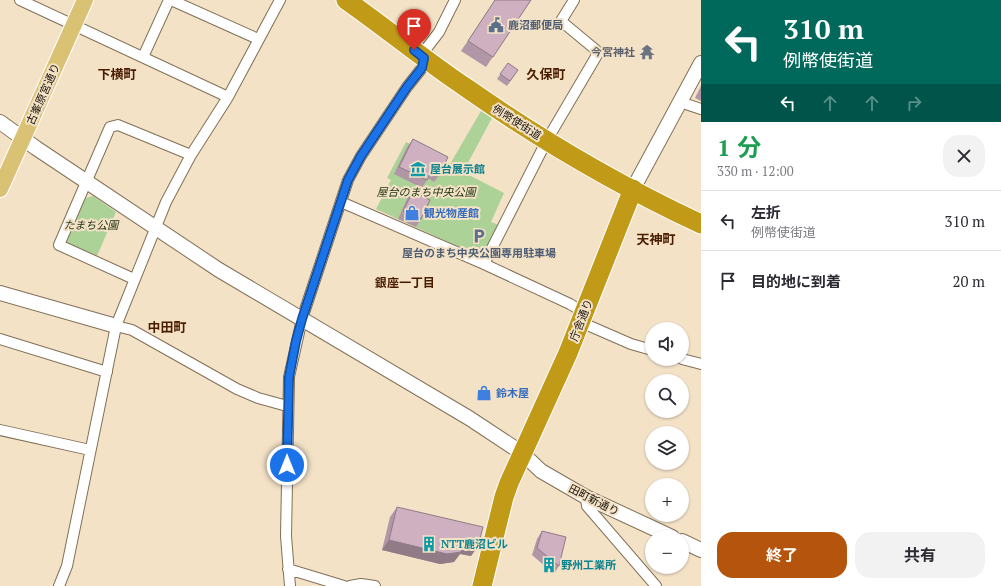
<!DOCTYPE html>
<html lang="ja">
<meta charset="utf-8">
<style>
:root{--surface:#fff;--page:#f2f2f3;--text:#2b2b33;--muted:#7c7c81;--line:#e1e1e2;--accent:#b4540d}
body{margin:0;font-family:"PT Serif","Noto Sans JP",serif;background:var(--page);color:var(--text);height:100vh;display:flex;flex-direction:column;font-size:15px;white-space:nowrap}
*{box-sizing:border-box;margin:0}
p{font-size:13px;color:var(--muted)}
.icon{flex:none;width:22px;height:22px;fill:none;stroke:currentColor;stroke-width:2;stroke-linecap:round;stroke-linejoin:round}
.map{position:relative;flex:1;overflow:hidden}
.details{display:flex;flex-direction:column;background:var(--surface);width:300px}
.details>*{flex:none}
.hud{background:#00695c;color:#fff;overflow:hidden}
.controls{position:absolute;left:645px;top:322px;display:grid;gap:8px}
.controls a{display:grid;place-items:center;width:44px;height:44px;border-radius:50%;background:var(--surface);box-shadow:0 1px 3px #0004;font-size:20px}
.pin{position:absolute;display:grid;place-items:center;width:34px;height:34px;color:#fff;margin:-41px -17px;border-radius:50% 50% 50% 0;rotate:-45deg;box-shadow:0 0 4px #0007}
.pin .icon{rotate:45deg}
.me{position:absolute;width:44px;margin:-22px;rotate:0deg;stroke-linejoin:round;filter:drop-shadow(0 0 3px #0008)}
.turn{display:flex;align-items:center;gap:14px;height:84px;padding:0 16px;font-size:18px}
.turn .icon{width:52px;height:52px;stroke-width:2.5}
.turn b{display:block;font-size:28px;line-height:34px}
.lanes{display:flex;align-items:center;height:38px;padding:0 16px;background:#0003;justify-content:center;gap:20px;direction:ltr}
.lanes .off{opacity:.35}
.round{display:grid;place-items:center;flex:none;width:42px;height:42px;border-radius:16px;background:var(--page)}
.headline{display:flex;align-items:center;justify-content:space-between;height:68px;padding:0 16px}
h1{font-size:24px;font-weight:700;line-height:30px;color:#1e9e55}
.button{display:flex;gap:8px;margin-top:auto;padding:8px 16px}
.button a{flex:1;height:46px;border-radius:16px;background:var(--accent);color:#fff;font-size:16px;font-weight:700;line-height:46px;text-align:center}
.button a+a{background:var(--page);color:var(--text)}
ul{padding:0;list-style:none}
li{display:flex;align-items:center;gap:12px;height:60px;padding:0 16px;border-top:1px solid var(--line)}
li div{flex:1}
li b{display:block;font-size:15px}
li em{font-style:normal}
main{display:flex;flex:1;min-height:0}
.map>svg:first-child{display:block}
.green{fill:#acd297}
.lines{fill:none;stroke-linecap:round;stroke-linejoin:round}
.street-casing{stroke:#807057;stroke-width:12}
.secondary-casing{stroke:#807057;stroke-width:16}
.primary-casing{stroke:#fff;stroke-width:18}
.highway-casing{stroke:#fff;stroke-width:21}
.street{stroke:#fff;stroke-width:10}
.secondary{stroke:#fff;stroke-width:14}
.primary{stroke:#dac274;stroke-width:16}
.highway{stroke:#c19a18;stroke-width:19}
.wall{fill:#b197a6}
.shaded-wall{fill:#907b87}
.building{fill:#ceb0c1;stroke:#907b87}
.route-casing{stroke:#114b97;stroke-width:10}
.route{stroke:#1a73e8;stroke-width:7}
.labels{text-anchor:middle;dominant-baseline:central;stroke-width:4;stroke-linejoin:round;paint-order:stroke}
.service-label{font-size:11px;font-weight:bold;fill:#4e5e75;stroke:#f4e2c7;text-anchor:start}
.worship-label{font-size:11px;font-weight:bold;fill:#5b616d;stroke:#f4e2c7;text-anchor:end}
.street-label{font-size:11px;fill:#191309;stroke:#f4e2c7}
.culture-label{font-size:11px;font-weight:bold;fill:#0d838f;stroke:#f4e2c7;text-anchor:start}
.park-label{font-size:11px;font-style:italic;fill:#1d320f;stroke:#f4e2c7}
.shop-label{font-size:11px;font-weight:bold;fill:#366cbe;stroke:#f4e2c7;text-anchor:start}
.neighbourhood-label{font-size:12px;font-weight:bold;fill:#491c00;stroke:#f4e2c7}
.quarter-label{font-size:13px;font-weight:bold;fill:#491c00;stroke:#f4e2c7}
</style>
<main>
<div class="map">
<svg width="701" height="586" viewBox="0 0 701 586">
<rect width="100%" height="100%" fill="#f4e2c7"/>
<path class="green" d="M481,111L492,118L463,172L504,193L491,222L499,225L483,258L376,209L391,180L387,178L406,142L450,164Z
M93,196L116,212L97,256L69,245L66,238L83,199Z"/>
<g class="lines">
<g class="street-casing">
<path id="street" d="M20,0L228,97
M171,0L258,39
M143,57L169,0
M680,102L701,109
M341,202L484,264L570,304L578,309L585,324L631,344L652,350
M484,264L547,140L597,55L596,50L561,21L574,0
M134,279L59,245L110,127L118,125L191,155
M116,326L132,330L237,389L258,398L287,406
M0,339L107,372
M682,359L701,364
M0,430L90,450
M586,497L587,506L656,586
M288,569L344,586
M59,586L67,566L116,326L166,202L191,155L228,97L280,0
M290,586L286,536L289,377L302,319L348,180L361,156L407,87L422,68L426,49L439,32L455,0
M350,586L361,584L375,586"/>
</g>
<g class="secondary-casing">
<path id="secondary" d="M0,122L36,148L219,270L469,418L522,453L541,471L586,497L672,537
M633,189L701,63
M0,293L116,326
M682,541L701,550"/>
</g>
<g class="primary-casing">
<path id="primary" d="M0,189L85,0"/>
</g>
<g class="highway-casing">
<path id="highway" d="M346,0C387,29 426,61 468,89C541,140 620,186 701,224
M482,586L504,497L509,483L568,353L633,189"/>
</g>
<use href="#street" class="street"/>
<use href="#secondary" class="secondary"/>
<use href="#primary" class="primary"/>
<use href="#highway" class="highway"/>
</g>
<path class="wall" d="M495,0H531L486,67L461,51Z
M508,63L518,70L507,86L497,79Z
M701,86V101L695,98Z
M413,139L440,174L434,182L428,178L422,188L394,174L407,147Z
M413,191L421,219L416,227L398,219L407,199Z
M397,507L478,546L471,556L460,554L454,562L440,564L382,550L390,517Z
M542,531L559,566L554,574L532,555L537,539Z"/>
<path class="shaded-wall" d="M389,540L463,543L478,546L471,556L460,554L454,562L440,564L382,550Z"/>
<path class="building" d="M495,0H531L493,57L468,41Z
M508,63L518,70L510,81L500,74Z
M413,139L448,157L440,174L432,170L427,180L399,167Z
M413,191L430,200L421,219L403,211Z
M397,507L483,527L478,546L463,543L461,552L447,554L389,540Z
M542,531L566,537L559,566L537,548Z"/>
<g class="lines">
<g class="route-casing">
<path id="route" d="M287,465L289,377L296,341L302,319L348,180L361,156L407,87L422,68L424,58L414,50"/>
</g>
<use href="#route" class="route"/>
</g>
<defs>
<g id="civic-bare" transform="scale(1.2)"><path d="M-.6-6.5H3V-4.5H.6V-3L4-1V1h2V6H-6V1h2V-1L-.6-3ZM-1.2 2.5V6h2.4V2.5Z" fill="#5c6f8a" stroke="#f4e2c7" stroke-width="2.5" paint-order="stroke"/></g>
<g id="temple-bare" transform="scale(1.2)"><path d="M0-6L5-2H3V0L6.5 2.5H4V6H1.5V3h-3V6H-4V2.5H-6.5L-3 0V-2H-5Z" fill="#6b7280" stroke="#f4e2c7" stroke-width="2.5" paint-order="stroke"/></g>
<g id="museum-bare" transform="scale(1.2)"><path d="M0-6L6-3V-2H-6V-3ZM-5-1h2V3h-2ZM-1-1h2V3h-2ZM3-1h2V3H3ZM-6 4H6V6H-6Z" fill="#0f9aa8" stroke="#f4e2c7" stroke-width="2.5" paint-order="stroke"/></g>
<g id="shop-bare" transform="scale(1.2)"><path d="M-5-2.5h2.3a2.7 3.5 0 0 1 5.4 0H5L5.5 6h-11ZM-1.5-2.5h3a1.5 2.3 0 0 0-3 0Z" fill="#3f7fe0" stroke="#f4e2c7" stroke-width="2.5" paint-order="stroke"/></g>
<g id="parking-bare" transform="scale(1.2)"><path d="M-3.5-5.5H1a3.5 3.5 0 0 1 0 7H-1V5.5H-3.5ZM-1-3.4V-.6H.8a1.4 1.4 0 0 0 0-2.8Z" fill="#5c6f8a" stroke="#f4e2c7" stroke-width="2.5" paint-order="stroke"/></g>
<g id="building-bare" transform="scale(1.2)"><path d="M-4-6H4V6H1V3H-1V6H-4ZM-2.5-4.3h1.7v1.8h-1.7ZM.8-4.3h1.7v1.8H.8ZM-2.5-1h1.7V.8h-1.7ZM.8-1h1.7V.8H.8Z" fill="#0f9aa8" stroke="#f4e2c7" stroke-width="2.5" paint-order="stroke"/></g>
</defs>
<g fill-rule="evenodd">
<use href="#civic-bare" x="496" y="25"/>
<use href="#temple-bare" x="647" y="52"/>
<use href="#museum-bare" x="418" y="169"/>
<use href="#shop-bare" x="412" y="213"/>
<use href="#parking-bare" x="479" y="236"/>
<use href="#shop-bare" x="484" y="393"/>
<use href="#building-bare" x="429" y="544"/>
<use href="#building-bare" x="549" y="565"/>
</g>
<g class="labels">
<g class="service-label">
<text x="508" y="25">鹿沼郵便局</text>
<text x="479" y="253" text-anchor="middle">屋台のまち中央公園専用駐車場</text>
</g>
<g class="worship-label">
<text x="635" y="52">今宮神社</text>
</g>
<g class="street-label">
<text transform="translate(43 94) rotate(-66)">古峯原宮通り</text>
<text transform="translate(517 122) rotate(32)">例幣使街道</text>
<text transform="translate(581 320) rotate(-69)">庁舎通り</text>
<text transform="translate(594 500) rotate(27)">田町新通り</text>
</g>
<g class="culture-label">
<text x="430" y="169">屋台展示館</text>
<text x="441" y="544">NTT鹿沼ビル</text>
<text x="561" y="565">野州工業所</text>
</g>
<g class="park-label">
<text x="426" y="192">屋台のまち中央公園</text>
<text x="91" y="225">たまち公園</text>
</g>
<g class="shop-label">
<text x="424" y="213">観光物産館</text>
<text x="496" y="393">鈴木屋</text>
</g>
<g class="neighbourhood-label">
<text x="405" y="282">銀座一丁目</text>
</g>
<g class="quarter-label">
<text x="117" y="74">下横町</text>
<text x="546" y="74">久保町</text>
<text x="656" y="239">天神町</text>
<text x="167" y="327">中田町</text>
</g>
</g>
</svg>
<div class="controls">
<a><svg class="icon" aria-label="sound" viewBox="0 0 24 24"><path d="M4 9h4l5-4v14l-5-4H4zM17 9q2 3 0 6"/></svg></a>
<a><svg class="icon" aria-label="search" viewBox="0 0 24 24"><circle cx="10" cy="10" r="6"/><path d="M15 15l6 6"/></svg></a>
<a><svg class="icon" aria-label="layers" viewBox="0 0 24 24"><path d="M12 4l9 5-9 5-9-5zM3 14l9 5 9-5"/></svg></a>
<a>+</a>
<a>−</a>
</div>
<div class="pin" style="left:414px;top:50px;background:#d93025"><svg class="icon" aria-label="arrive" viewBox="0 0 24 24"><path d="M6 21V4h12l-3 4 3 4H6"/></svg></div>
<svg class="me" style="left:287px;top:465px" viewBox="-20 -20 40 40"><circle r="17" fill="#1a73e8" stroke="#fff" stroke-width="3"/><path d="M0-11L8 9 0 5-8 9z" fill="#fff"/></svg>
</div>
<section class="details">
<div class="hud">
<div class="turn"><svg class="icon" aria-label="left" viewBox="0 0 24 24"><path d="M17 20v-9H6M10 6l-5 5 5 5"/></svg><div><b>310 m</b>例幣使街道</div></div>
<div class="lanes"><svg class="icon" aria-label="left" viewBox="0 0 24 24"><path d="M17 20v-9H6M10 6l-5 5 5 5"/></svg><svg class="icon off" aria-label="ahead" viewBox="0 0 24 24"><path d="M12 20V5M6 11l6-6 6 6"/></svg><svg class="icon off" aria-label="ahead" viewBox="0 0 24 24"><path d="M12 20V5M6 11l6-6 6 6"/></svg><svg class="icon off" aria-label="right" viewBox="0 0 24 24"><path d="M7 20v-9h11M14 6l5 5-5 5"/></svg></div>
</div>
<div class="headline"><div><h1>1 分</h1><p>330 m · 12:00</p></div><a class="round"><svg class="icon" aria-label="close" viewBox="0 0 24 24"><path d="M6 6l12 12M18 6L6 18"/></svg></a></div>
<ul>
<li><svg class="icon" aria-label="left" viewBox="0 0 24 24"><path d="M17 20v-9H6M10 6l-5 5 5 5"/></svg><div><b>左折</b><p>例幣使街道</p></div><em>310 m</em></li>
<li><svg class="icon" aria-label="arrive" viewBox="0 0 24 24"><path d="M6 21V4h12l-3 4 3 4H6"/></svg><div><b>目的地に到着</b></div><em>20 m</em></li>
</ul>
<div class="button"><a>終了</a><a>共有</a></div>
</section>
</main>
